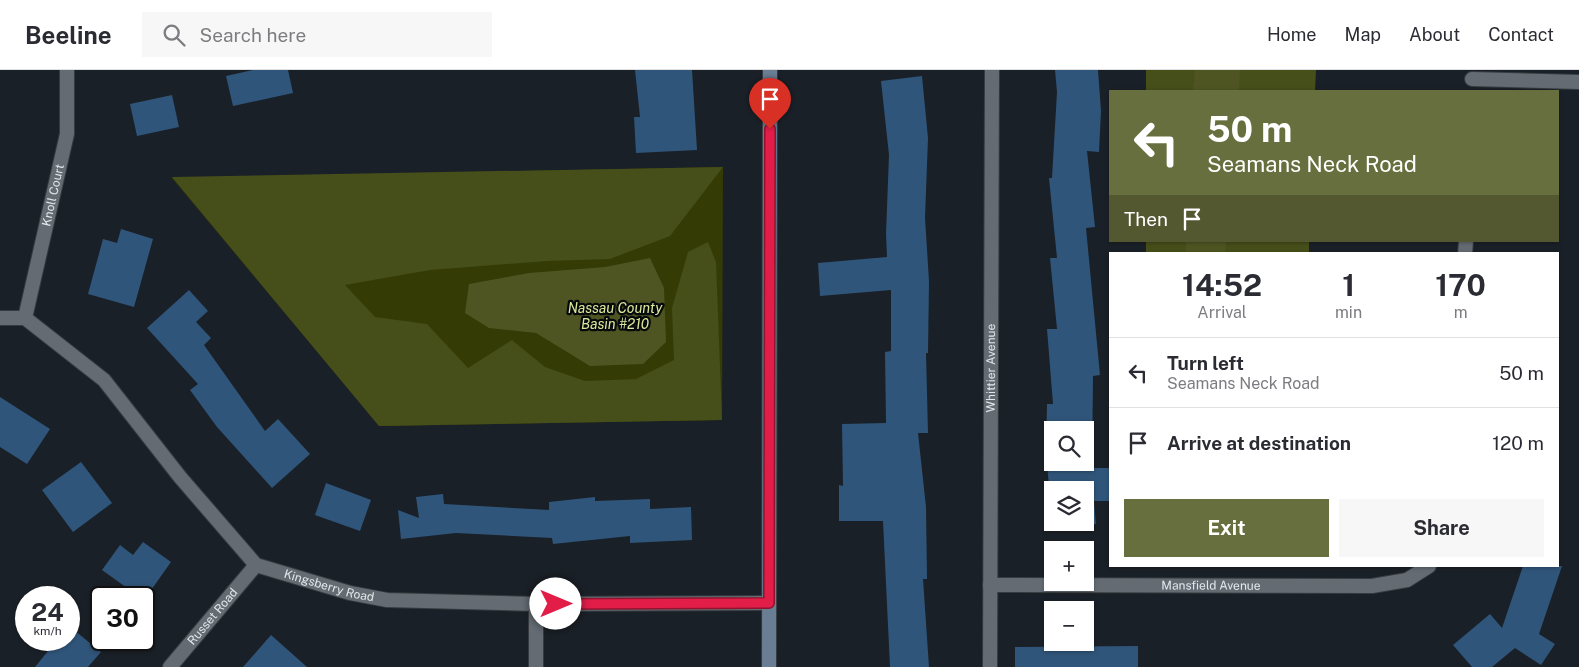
<!DOCTYPE html>
<meta charset="utf-8">
<style>
:root{--surface:#fff;--page:#f7f7f7;--text:#2b2b33;--muted:#7c7c81;--line:#e1e1e2;--accent:#686f3e}
body{margin:0;font-family:"Public Sans",sans-serif;background:var(--page);color:var(--text);height:100vh;display:flex;flex-direction:column;font-size:19px;white-space:nowrap}
*{box-sizing:border-box;margin:0}
p{font-size:16px;color:var(--muted)}
.icon{flex:none;width:28px;height:28px;fill:none;stroke:currentColor;stroke-width:2;stroke-linecap:round;stroke-linejoin:round}
.map{position:relative;flex:1;overflow:hidden}
.sheet{position:absolute;left:1109px;top:182px;width:450px;height:315px;display:flex;flex-direction:column;background:var(--surface);border-radius:0px;box-shadow:0 1px 4px #0004}
.sheet>*{flex:none}
.top-card{position:absolute;left:1109px;top:20px;width:450px;height:152px;border-radius:0px;box-shadow:0 1px 4px #0004;background:#686f3e;color:#fff;overflow:hidden}
.buttons{position:absolute;left:1044px;top:351px;display:grid;gap:10px}
.buttons a{display:grid;place-items:center;width:50px;height:50px;border-radius:0px;background:var(--surface);box-shadow:0 1px 4px #0004;font-size:25px}
.speed{position:absolute;left:15px;top:516px;display:flex;gap:10px;font-size:25px;font-weight:700;text-align:center}
.speed>*{display:grid;place-content:center;width:65px;height:65px;border-radius:50%;background:var(--surface);box-shadow:0 1px 4px #0004;line-height:1}
.speed small{font-size:12px;font-weight:400}
.speed .limit{border:2px solid #111;border-radius:8px;background:#fff;color:#111}
.pin{position:absolute;display:grid;place-items:center;width:42px;height:42px;color:#fff;margin:-51px -21px;border-radius:50% 50% 50% 0;rotate:-45deg;box-shadow:0 0 5px #0007}
.pin .icon{rotate:45deg}
.me{position:absolute;width:55px;margin:-28px;rotate:90deg;stroke-linejoin:round;filter:drop-shadow(0 0 4px #0008)}
.turn{display:flex;align-items:center;gap:18px;height:105px;padding:0 15px;font-size:22px}
.turn .icon{width:65px;height:65px;stroke-width:2.5}
.turn b{display:block;font-size:35px;line-height:42px}
.then{display:flex;align-items:center;height:48px;padding:0 15px;background:#0003;gap:10px;font-size:19px}
.eta{display:flex;justify-content:space-evenly;align-items:center;height:85px;text-align:center}
.eta b{font-size:30px;font-weight:700;line-height:35px}
.primary-button{display:flex;gap:10px;margin-top:auto;padding:10px 15px}
.primary-button a{flex:1;height:58px;border-radius:0px;background:var(--accent);color:#fff;font-size:20px;font-weight:700;line-height:58px;text-align:center}
.primary-button a+a{background:var(--page);color:var(--text)}
ul{padding:0;list-style:none}
li{display:flex;align-items:center;gap:15px;height:70px;padding:0 15px;border-top:1px solid var(--line)}
li div{flex:1}
li b{display:block;font-size:19px}
li em{font-style:normal}
header{display:flex;align-items:center;gap:30px;box-sizing:border-box;height:70px;padding:0 25px;background:var(--surface);border-bottom:1px solid var(--line)}
header strong{font-size:24px}
nav{display:flex;gap:28px;margin-inline-start:auto;font-size:18px}
.search{width:350px;height:45px;background:var(--page);display:flex;align-items:center;gap:12px;box-sizing:border-box;padding:0 18px;border-radius:0px;color:var(--muted);font-size:19px}
.map>svg:first-child{display:block}
.green{fill:#353b05}
.forest{fill:#464e1a}
.water{fill:#4e5522}
.building{fill:#30557a;fill-rule:evenodd}
.lines{fill:none;stroke-linecap:round;stroke-linejoin:round}
.minor-casing{stroke:#373b3f;stroke-width:16}
.secondary-casing{stroke:#373b3f;stroke-width:16}
.minor{stroke:#646b73;stroke-width:14}
.secondary{stroke:#697e93;stroke-width:14}
.route-casing{stroke:#92132f;stroke-width:12}
.route{stroke:#e11d48;stroke-width:9}
.labels{text-anchor:middle;dominant-baseline:central;stroke-width:4.5;stroke-linejoin:round;paint-order:stroke}
.street-label{font-size:12px;fill:#e3e7eb;stroke:#070a0c}
.water-label{font-size:14px;font-style:italic;fill:#dbe999;stroke:#070a0c}
</style>
<header>
<strong>Beeline</strong>
<div class="search"><svg class="icon" aria-label="search" viewBox="0 0 24 24"><circle cx="10" cy="10" r="6"/><path d="M15 15l6 6"/></svg>Search here</div>
<nav><a>Home</a><a>Map</a><a>About</a><a>Contact</a></nav>
</header>
<div class="map">
<svg width="1579" height="597" viewBox="0 0 1579 597">
<rect width="100%" height="100%" fill="#1a2027"/>
<path class="green" d="M723,97L722,350L379,356L172,108Z"/>
<path class="forest" d="M1146,0H1316L1315,21H1146Z
M723,97L670,166L610,189L547,191L430,200L345,215L375,247L427,254L468,298L512,270L545,297L585,311L636,309L674,290L672,238L688,182L708,172L716,192L722,350L379,356L172,107Z
M1146,171H1309V184H1146Z"/>
<path class="water" d="M1195,0H1240L1239,21H1193Z
M1186,171H1226L1225,184H1186Z
M650,188L664,218L666,272L643,294L590,296L536,263L489,258L465,243L469,214L529,203L605,197Z"/>
<path class="building" d="M253,0H288L293,23L233,36L226,6Z
M635,0H692L697,80L636,83L634,47H640Z
M1055,0H1098L1101,41L1099,82L1087,81L1095,157L1086,158L1100,305L1093,306L1092,398H1110V431H1094L1096,454L1053,459V452H1085V420H1052V448L1046,384L1047,334H1053L1047,259H1057L1050,188H1057L1049,108H1052L1057,22ZM1052,360H1085V392H1052Z
M922,6L928,68L925,148L929,211L928,283H926L928,363H918L926,437L927,509H923L929,597H890L883,451H839V415L843,416L842,354L886,353L885,282L891,281V220L820,226L818,193L887,187L886,164L889,85L881,11Z
M172,25L179,57L137,66L130,34Z
M121,159L153,169L134,237L88,224L103,169L117,173Z
M189,220L208,241L196,252L211,268L204,275L265,361L278,349L310,384L272,418L217,357L190,320L198,314L147,258Z
M0,327L50,359L27,394L0,377Z
M81,392L112,433L73,462L42,420Z
M326,413L371,430L360,461L315,445Z
M443,424L444,434L549,440V432L595,427V431L650,429V439L691,437L692,470L630,473V466L553,474L552,468L456,463L401,469L398,440L419,448L416,427Z
M143,472L171,492L144,530V527L141,528L102,500L120,475L133,485Z
M1523,496H1562L1539,564L1555,574L1541,595L1515,578L1492,597H1472L1453,575L1490,544L1502,558Z
M69,556L101,582L88,597H35L57,570H69Z
M271,565L307,597H243Z
M1138,576V597H1015V577Z"/>
<g class="lines">
<g class="minor-casing">
<g id="minor">
<path d="M1472,9L1579,12"/>
<path d="M1465,184L1466,171"/>
<path id="s1" d="M0,248H25L104,310L180,407L256,495L350,523L387,530L536,534L769,533"/>
<path id="s2" d="M25,248L67,64V0"/>
<path id="s3" d="M990,515L1372,516L1407,510L1429,496"/>
<path id="s4" d="M170,597L256,495"/>
<path d="M536,597V534"/>
<path id="s5" d="M990,597L992,0"/>
</g>
</g>
<g class="secondary-casing">
<path id="secondary" d="M769,597L770,0"/>
</g>
<use href="#minor" class="minor"/>
<use href="#secondary" class="secondary"/>
</g>
<g class="lines">
<g class="route-casing">
<path id="route" d="M556,534L769,533L770,59"/>
</g>
<use href="#route" class="route"/>
</g>
<g class="labels">
<g class="street-label">
<text stroke="none"><textPath href="#s2" startOffset="126">Knoll Court</textPath></text>
<text stroke="none"><textPath href="#s5" startOffset="299">Whittier Avenue</textPath></text>
<text stroke="none"><textPath href="#s1" startOffset="441">Kingsberry Road</textPath></text>
<text stroke="none"><textPath href="#s3" startOffset="221">Mansfield Avenue</textPath></text>
<text stroke="none"><textPath href="#s4" startOffset="66">Russet Road</textPath></text>
</g>
<g class="water-label">
<text x="615" y="238">Nassau County<tspan x="615" dy="16">Basin #210</tspan></text>
</g>
</g>
</svg>
<div class="buttons">
<a><svg class="icon" aria-label="search" viewBox="0 0 24 24"><circle cx="10" cy="10" r="6"/><path d="M15 15l6 6"/></svg></a>
<a><svg class="icon" aria-label="layers" viewBox="0 0 24 24"><path d="M12 4l9 5-9 5-9-5zM3 14l9 5 9-5"/></svg></a>
<a>+</a>
<a>−</a>
</div>
<div class="speed"><div>24<small>km/h</small></div><div class="limit">30</div></div>
<div class="pin" style="left:770px;top:59px;background:#d93025"><svg class="icon" aria-label="arrive" viewBox="0 0 24 24"><path d="M6 21V4h12l-3 4 3 4H6"/></svg></div>
<svg class="me" style="left:556px;top:534px" viewBox="-20 -20 40 40"><circle r="19" fill="#fff"/><path d="M0-13L10 11 0 6-10 11z" fill="#e11d48"/></svg>
<div class="top-card">
<div class="turn"><svg class="icon" aria-label="left" viewBox="0 0 24 24"><path d="M17 20v-9H6M10 6l-5 5 5 5"/></svg><div><b>50 m</b>Seamans Neck Road</div></div>
<div class="then">Then<svg class="icon" aria-label="arrive" viewBox="0 0 24 24"><path d="M6 21V4h12l-3 4 3 4H6"/></svg></div>
</div>
<section class="sheet">
<div class="eta">
<div><b>14:52</b><p>Arrival</p></div>
<div><b>1</b><p>min</p></div>
<div><b>170</b><p>m</p></div>
</div>
<ul>
<li><svg class="icon" aria-label="left" viewBox="0 0 24 24"><path d="M17 20v-9H6M10 6l-5 5 5 5"/></svg><div><b>Turn left</b><p>Seamans Neck Road</p></div><em>50 m</em></li>
<li><svg class="icon" aria-label="arrive" viewBox="0 0 24 24"><path d="M6 21V4h12l-3 4 3 4H6"/></svg><div><b>Arrive at destination</b></div><em>120 m</em></li>
</ul>
<div class="primary-button"><a>Exit</a><a>Share</a></div>
</section>
</div>
